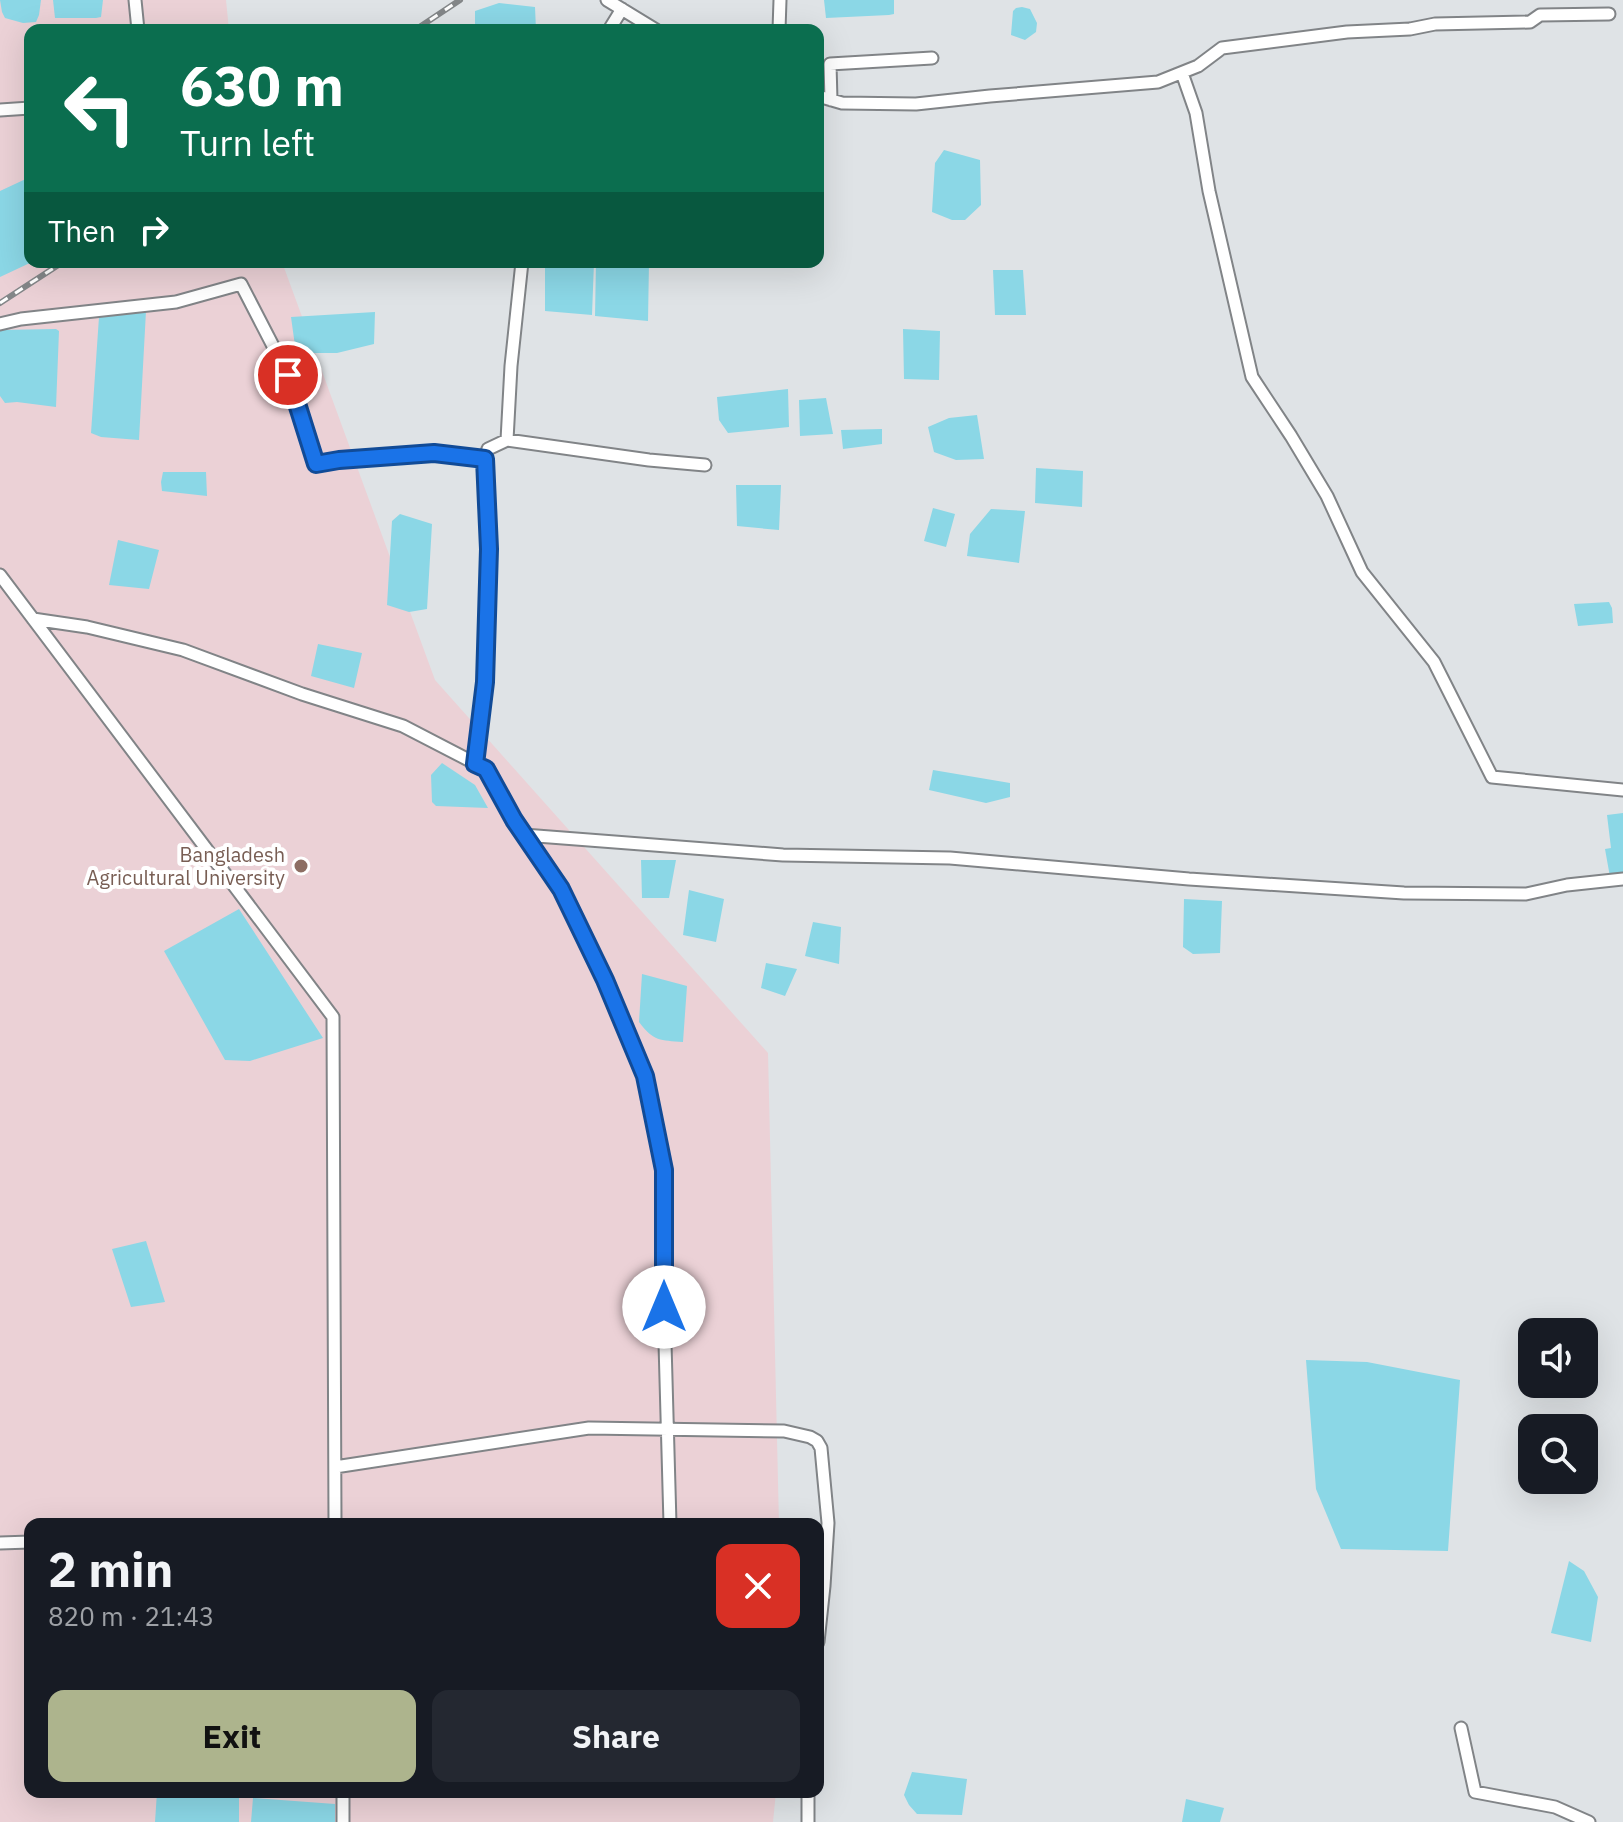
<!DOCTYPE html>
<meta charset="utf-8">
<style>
:root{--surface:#171b24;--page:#242831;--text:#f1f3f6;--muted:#9ea1a6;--accent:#adb48d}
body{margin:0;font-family:"IBM Plex Sans",sans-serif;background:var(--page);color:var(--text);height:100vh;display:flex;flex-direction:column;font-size:30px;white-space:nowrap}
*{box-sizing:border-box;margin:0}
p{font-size:26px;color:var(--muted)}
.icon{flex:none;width:44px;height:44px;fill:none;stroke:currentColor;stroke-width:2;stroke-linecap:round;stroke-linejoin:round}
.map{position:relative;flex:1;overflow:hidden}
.sheet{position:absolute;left:24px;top:1518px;width:800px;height:280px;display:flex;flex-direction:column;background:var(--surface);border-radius:16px;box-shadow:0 8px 32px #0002}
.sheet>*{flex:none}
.hud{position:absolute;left:24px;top:24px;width:800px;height:244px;border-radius:16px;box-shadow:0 8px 32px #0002;background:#0b6e4f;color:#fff;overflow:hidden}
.buttons{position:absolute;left:1518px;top:1318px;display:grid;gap:16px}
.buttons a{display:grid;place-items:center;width:80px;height:80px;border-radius:16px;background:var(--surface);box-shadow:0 8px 32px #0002;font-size:40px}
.pin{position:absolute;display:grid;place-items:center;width:68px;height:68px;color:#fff;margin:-34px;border:4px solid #fff;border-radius:50%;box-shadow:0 2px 8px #0007}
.me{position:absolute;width:88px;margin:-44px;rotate:0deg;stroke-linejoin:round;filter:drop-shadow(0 0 6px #0008)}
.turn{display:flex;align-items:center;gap:28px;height:168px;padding:0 24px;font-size:36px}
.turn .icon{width:104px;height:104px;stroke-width:2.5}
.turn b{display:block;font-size:56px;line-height:68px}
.then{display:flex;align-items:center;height:76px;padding:0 24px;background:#0003;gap:16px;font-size:30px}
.round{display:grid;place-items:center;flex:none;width:84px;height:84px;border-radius:16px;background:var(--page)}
.summary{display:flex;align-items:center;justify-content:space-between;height:136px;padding:0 24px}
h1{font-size:48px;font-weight:700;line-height:60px}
.cta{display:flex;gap:16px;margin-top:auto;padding:16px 24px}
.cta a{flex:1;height:92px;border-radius:16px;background:var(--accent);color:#111;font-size:32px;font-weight:700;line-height:92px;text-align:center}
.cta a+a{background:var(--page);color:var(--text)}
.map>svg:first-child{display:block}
.education{fill:#ebd1d6}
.water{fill:#8bd7e6}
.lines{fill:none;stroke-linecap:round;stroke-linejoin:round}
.minor-casing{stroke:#818487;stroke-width:15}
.minor{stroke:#fff;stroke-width:11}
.rail-casing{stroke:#838688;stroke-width:6}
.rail{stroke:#fff;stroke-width:3;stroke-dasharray:9;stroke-linecap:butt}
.route-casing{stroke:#114b97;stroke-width:20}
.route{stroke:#1a73e8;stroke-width:14}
.education-dot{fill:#8d6e63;stroke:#fff;stroke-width:3}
.labels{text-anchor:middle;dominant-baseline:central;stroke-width:8;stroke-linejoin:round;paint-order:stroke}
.education-label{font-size:20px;fill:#785e54;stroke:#fff;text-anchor:end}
</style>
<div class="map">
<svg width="1623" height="1822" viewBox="0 0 1623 1822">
<rect width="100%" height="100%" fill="#dfe3e6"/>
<path class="education" d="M0,0H226L229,30H30V262H282L435,680L768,1053L779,1524H30V1792H776L773,1822H0Z"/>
<path class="water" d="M0,0H41L39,15L36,22L23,23L5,18L2,12Z
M53,0H103L101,17L96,18H55Z
M824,0H894V14L889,15L826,18Z
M499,3L535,7L536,30H475V11Z
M1022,7L1030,9L1037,23L1036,32L1025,40L1011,35L1013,11L1016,8Z
M944,150L980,160L981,205L965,220H952L932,212L935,163Z
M30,177V262H32L0,277V191Z
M545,262H594L592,315L545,311Z
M596,262H649L648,321L595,316Z
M993,270H1023L1026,315H995Z
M146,311L139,440L101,437L91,433L99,317Z
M375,312L374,344L337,353H296L291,317Z
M56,329L59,331L56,407L17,402L5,403L0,396V330Z
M903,329L940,331L939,380L904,379Z
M788,389L789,427L728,433L719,420L717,397Z
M826,398L833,434L800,436L799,400Z
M977,415L984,459L956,460L934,452L928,427L949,418Z
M882,429V444L843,449L841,430Z
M1036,468L1083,471L1082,507L1035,503Z
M163,472H206L207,496L162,491L161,482Z
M736,485H781L779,530L737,526Z
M933,508L955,514L946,547L924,541Z
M991,509L1025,511L1019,563L967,556L970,534Z
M400,514L432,524L427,609L409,612L387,605L392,521Z
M118,540L159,550L149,589L109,585Z
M1609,602L1612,608L1613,623L1578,626L1574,604Z
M318,644L362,653L354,688L311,676Z
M442,763L475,785L488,808L436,806L432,802L431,775Z
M933,770L1010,783V797L986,803L929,790Z
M1623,813V874L1610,877L1605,849L1611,848L1607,815Z
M641,860H676L669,898H642Z
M689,890L724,899L716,942L683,935Z
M1184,899L1222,901L1220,953L1193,954L1183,947Z
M239,909L323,1038L250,1061L225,1060L164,951Z
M813,922L841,927L839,964L805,956Z
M766,963L797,969L785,996L761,988Z
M642,974L687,986L683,1042C660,1040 654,1042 639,1022Z
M146,1241L165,1302L131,1307L112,1249Z
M1306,1360L1367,1362L1460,1380L1448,1551L1341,1549L1316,1489Z
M1569,1561L1584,1571L1598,1597L1591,1642L1551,1633Z
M912,1772L967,1779L962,1815L917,1814L909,1805L904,1795Z
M157,1792L239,1793V1822H155Z
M253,1798L335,1804V1822H251Z
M1186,1799L1224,1808L1220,1822H1182Z"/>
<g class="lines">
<g class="minor-casing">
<path id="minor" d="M135,0L138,30
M607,0L656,30
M609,30L622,9
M779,30L780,0
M1182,73L1196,113L1209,191L1252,377L1291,436L1327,496L1362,572L1434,662L1492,777L1623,790
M818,96L842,103L916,104L990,96L1158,82L1198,66L1222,48L1347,32L1410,29L1435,24L1530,22L1540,15L1609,14
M831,100L830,64L932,58
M0,110L30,108
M0,324L21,319L176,302L241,284L288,375L316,464L339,460L434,453L485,459L488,449L507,440L649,460L705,465
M507,440L511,366L522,262
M0,575L333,1017L335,1524
M33,619L87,627L183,650L302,694L403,726L486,769L514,820L524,835L783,855L950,858L1189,879L1404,893L1526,894L1567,885L1623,879
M475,764L485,682L489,549L485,459
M524,835L561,889L605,980L645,1076L664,1170V1307L670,1524
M335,1467L589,1428L784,1431L810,1437L817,1441L821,1448L828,1523L824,1586L818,1642
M0,1543L30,1542
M1461,1728L1475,1792L1555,1807L1589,1822
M343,1792V1822
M808,1792V1822"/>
</g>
<use href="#minor" class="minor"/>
<g class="rail-casing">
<path id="rail" d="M415,30L460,0
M0,303L63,262"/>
</g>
<use href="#rail" class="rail"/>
</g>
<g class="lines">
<g class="route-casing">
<path id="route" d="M288,375L316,464L339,460L434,453L485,459L489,549L485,682L475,764L486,769L514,820L561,889L605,980L645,1076L664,1170V1307"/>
</g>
<use href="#route" class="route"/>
</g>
<circle class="education-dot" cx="301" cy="866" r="8"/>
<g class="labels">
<g class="education-label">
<text x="285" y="854">Bangladesh<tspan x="285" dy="23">Agricultural University</tspan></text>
</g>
</g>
</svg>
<div class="buttons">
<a><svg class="icon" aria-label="sound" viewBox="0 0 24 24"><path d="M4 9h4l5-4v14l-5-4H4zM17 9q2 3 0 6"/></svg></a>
<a><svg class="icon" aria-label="search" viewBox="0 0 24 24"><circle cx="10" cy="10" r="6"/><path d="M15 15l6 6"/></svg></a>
</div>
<div class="pin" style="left:288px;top:375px;background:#d93025"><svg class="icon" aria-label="arrive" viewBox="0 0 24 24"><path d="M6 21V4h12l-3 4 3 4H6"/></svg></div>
<svg class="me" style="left:664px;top:1307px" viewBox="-20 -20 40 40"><circle r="19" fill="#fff"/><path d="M0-13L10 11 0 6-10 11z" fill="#1a73e8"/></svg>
<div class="hud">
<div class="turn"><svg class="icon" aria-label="left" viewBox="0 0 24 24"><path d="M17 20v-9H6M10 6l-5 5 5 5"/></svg><div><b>630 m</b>Turn left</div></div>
<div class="then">Then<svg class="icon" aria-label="right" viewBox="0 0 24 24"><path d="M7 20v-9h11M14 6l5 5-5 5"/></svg></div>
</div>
<section class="sheet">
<div class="summary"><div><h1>2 min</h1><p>820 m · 21:43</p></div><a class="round" style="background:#d93025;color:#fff"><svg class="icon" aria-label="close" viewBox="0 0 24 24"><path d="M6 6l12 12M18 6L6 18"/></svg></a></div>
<div class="cta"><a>Exit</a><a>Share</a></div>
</section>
</div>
